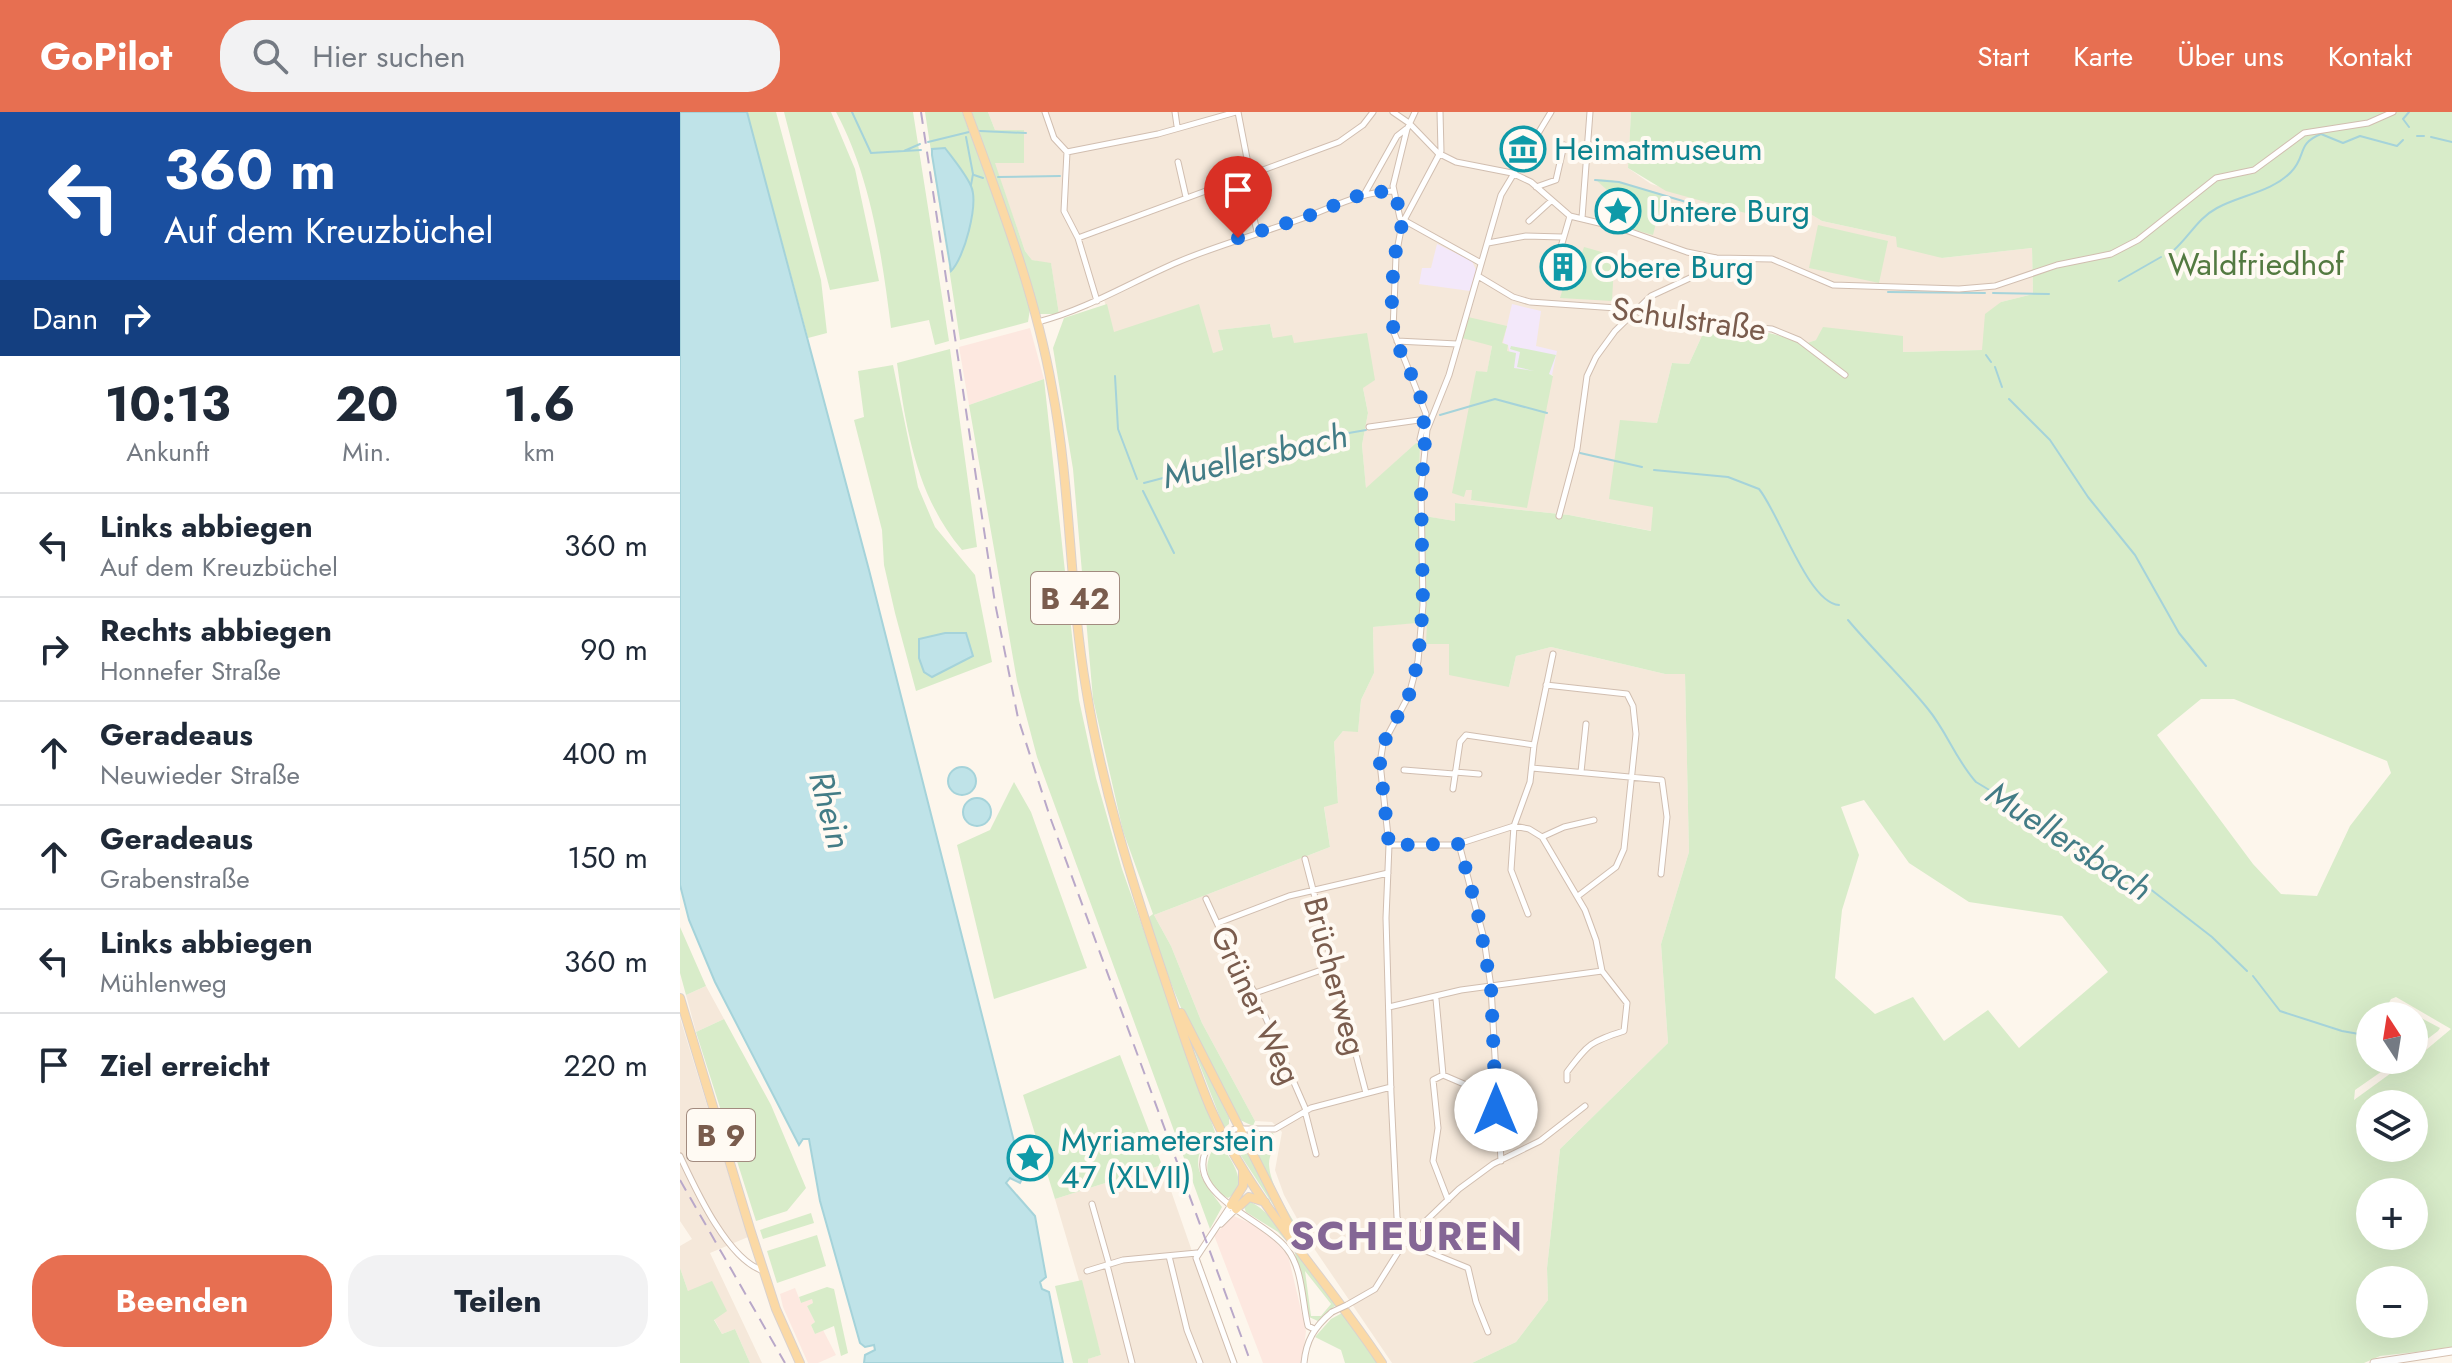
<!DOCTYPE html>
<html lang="de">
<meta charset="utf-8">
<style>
:root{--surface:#fff;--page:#f2f2f3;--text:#1f2937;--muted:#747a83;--line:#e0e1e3;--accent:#e76f51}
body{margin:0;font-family:Jost,sans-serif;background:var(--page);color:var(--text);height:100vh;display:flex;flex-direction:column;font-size:30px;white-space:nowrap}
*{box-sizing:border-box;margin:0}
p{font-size:26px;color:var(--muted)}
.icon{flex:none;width:44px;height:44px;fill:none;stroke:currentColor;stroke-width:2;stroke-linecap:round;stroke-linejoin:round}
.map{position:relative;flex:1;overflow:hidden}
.sheet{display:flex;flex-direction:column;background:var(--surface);width:680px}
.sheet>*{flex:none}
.banner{background:#1a4fa0;color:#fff;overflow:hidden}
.needle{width:52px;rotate:348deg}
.buttons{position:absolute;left:1676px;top:890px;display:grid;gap:16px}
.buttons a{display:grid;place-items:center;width:72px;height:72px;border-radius:50%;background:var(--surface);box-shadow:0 8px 32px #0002;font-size:40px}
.pin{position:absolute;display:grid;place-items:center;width:68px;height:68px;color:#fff;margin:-82px -34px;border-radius:50% 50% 50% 0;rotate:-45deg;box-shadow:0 0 8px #0007}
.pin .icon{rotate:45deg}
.me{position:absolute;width:88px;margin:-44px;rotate:0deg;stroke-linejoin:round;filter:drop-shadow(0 0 6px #0008)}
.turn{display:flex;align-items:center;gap:28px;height:168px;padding:0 32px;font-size:36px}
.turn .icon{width:104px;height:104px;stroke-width:2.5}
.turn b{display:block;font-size:56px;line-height:68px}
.then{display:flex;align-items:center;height:76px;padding:0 32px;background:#0003;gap:16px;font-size:30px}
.eta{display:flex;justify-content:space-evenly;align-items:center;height:136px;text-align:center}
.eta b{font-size:48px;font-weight:700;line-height:56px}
.button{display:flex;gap:16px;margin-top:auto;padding:16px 32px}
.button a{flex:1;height:92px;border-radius:32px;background:var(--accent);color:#fff;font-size:32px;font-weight:700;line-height:92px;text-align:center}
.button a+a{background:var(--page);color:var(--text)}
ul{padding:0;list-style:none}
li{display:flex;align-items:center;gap:24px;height:104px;padding:0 32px;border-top:2px solid var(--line)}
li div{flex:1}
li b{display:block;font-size:30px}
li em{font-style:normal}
header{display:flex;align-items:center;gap:48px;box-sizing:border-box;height:112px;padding:0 40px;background:var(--accent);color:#fff}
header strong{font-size:38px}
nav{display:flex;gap:44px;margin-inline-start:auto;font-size:28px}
.search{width:560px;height:72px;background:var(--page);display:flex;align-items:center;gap:20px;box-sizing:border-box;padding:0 28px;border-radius:32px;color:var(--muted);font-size:30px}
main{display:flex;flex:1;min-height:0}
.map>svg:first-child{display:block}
.residential{fill:#f5e8da;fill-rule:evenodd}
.commercial{fill:#fde8e0}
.education{fill:#f3e8fa}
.green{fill:#d8ecc9;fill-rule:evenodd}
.water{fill:#bfe3e8;stroke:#a5d3da;stroke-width:2}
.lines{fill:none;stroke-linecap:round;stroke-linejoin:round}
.stream{stroke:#a5d3da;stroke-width:2}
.street-casing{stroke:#d1beb0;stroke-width:7}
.secondary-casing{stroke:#d6c0b0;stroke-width:9}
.primary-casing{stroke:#dad1cd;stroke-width:10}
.street{stroke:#fff;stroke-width:5}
.secondary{stroke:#fff;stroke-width:7}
.primary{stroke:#fbd9a5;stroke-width:8}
.rail{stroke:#b9a8c9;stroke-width:2;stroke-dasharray:12 8;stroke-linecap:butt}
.street-bridge-casing{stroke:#d1beb0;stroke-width:7;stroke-linecap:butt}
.street-bridge{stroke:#fff;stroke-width:5}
.route{stroke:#1a73e8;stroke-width:14;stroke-dasharray:0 25.2}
.labels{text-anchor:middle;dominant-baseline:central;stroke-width:8;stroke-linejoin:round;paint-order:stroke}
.shield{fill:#fffaf3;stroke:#a28b7f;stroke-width:2}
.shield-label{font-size:30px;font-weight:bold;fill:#7a5c4d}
.culture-label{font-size:32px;fill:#0d838f;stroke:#fffaf3;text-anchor:start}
.park-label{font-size:32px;fill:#537a41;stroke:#fffaf3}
.street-label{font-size:32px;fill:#7a5c4d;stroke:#fffaf3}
.water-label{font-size:34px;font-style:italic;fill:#437c86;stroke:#fffaf3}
.district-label{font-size:40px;font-weight:bold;letter-spacing:2px;fill:#846695;stroke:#fffaf3}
</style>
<header>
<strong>GoPilot</strong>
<div class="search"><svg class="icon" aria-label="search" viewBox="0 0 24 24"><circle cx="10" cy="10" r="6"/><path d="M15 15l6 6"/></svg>Hier suchen</div>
<nav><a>Start</a><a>Karte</a><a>Über uns</a><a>Kontakt</a></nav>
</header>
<main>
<section class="sheet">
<div class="banner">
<div class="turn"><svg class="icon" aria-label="left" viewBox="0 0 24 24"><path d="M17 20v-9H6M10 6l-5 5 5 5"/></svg><div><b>360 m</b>Auf dem Kreuzbüchel</div></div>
<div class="then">Dann<svg class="icon" aria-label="right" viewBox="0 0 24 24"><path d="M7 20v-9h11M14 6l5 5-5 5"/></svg></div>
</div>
<div class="eta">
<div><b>10:13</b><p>Ankunft</p></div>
<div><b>20</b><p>Min.</p></div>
<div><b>1.6</b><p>km</p></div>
</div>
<ul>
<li><svg class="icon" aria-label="left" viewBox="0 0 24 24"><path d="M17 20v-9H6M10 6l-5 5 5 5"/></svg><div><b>Links abbiegen</b><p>Auf dem Kreuzbüchel</p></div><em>360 m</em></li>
<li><svg class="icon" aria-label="right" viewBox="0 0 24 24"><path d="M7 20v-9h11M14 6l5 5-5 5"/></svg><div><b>Rechts abbiegen</b><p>Honnefer Straße</p></div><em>90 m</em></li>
<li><svg class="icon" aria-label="ahead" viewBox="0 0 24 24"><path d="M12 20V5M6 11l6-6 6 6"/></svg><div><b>Geradeaus</b><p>Neuwieder Straße</p></div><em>400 m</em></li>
<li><svg class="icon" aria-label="ahead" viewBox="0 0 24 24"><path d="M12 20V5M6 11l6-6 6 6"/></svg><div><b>Geradeaus</b><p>Grabenstraße</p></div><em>150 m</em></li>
<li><svg class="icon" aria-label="left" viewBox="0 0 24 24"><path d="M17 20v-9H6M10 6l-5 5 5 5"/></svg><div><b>Links abbiegen</b><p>Mühlenweg</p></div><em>360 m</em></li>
<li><svg class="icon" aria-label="arrive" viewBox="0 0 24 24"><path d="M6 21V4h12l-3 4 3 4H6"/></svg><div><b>Ziel erreicht</b></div><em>220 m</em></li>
</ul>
<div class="button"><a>Beenden</a><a>Teilen</a></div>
</section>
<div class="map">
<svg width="1772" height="1251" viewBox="0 0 1772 1251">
<rect width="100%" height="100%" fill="#fdf6ec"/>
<path class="residential" d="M308,0H951L948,56L971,72L1086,107L1092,92L1127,100L1142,109L1216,125L1262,146L1352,136L1353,182L1321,190L1303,238L1222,240L1223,224L1136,228L1124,232L1093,220L1056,214L1026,215L1009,252L992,251L977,311L940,309L973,395L972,419L889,403L776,391L775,409L737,403L740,332L736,331L686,377L682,333L688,301L683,276L613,231L593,226L590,212L539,218L543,239L533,241L433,220L423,184L379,202L371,152L352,148L345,139L314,50L344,19L315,18ZM932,68L982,83L977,108L922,109L929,80L919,70ZM893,142L928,152L934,153L885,168ZM812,234L833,256L873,263L791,388L793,378H786L796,259L807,261Z
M747,509L769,531L829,575L836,544L871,535L985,562L1005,561L1009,740L981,832L988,931L880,1037L867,1156L868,1188L836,1230L792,1251H712L631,1132L604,1083L595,1058L602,1020L592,1010L575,1009L522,911L491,834L474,803L650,735L644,694L658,690L654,630L663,619H678L681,588L694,561L693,515Z
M26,874L44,907L16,920L6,883Z
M0,906L68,1125L30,1141L82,1251H70L55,1217L42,1222L34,1207L8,1179L0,1156V1134L12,1127L0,1109Z
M482,1053L551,1251H408L407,1247L421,1243L375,1087Z"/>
<path class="commercial" d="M350,216L364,267L289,293L279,235Z
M554,1104L583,1117L608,1143L626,1219L622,1251H583L534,1123Z
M115,1176L121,1191L132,1186L133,1191L127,1194L135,1210L131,1213L135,1222L143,1218L156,1243L138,1251H128L103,1195L100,1182Z"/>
<path class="education" d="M757,132L792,149L796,158L790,179L739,172L742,156H751Z
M832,192L861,199L856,234L877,239L872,263L833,256L828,233L823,231Z"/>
<path class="green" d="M67,0H96L141,168L147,221L128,226Z
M104,0H151L175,57L199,169L150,178Z
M156,0H233L269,229L255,233L249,208L211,216C202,144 191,65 156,0Z
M245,0H282L323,110L350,197L348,210L280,228ZM265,37C307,96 294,92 269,156L252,43Z
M292,0H308L315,18H344V51H315L345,139L352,148L371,151L379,202H360Z
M951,0H1772V1236L1700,1244L1684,1251H792L836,1230L868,1188L867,1156L880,1037L988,931L981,832L1009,740L1005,562H985L871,535L836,544L829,575L769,563V532H746L747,510L693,515L694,561L681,588L678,620L663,619L654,630L658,691L644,695L650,735L474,803L491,834L522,911L575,1009L573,1014L560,1008C520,946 489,875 469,805L473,802L443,719L413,587L393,357L373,236L384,206L427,192L434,220L519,192L533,241L543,238L538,218L590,212L593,226L612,223L614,231L687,221L695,268L683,276L688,301L682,333L686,376L736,331L740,332L738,403L775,409V391L889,403L971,419L973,395L929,387L940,308L977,311L992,251L1009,252L1026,215C1062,214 1091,219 1124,232L1136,228L1143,215L1223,224V240L1302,238L1305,202L1321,190L1353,182L1352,136L1262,146L1217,135L1216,125L1142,109L1127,100L1092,92L1087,107L986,79L948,56ZM1521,587H1554L1707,649L1711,661L1670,714L1637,784L1601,782L1573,752L1477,623ZM1184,688L1229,751L1289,790L1382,804L1428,860L1339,936L1308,898L1264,929L1233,885L1195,902L1155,866L1162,798L1179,743L1161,695ZM1716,885L1771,917L1734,948H1729L1674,988L1675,978L1718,948H1690V904H1702L1711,887ZM1690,992H1734V1036H1690ZM1690,1080H1734V1124H1690ZM1690,1168H1734V1212H1690Z
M915,67L932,68L983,83L973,123L922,109L929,80Z
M1138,113L1208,129L1199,171L1129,156Z
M904,135L929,142L928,151L934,153L932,189L880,186L893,142L901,144Z
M788,205L827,214L822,231L828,233L827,239L836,241L834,256L854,259L837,255L840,240L830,237L831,234L876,243L869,262L873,264L847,396L791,388L792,378H786L784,385L772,381L796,259L807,260L812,234L782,226Z
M270,237L297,435L282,438C237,385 226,318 217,251Z
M213,253L238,375L255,415L295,463L312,550L236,579L215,501L204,453L202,418L174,308L184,305L178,259Z
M364,267L399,588L416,666L442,757L535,1020C503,1050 523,1068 542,1095L530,1117L357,645L337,569L289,293Z
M334,670L351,700L407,856L314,887L277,733L310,718Z
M0,815L26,874L6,883L0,861Z
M1713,891L1760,916L1758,919L1734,937V904H1707Z
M44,907L91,993L126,1076L107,1099L76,1109L16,920Z
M507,920L549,1006V1012L544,1016Z
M440,943L482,1053L375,1087L343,983Z
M593,1021C598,1033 589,1040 589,1052C590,1076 611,1103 622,1123L619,1125L568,1028L574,1022Z
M555,1022L562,1030L599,1102L548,1024Z
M539,1029C549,1046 572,1072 548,1086C522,1073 522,1048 539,1029Z
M568,1089C594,1097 639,1169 656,1193L638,1209L629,1205L614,1137L598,1120L566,1100L564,1095ZM625,1159L651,1192L641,1204H631Z
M131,1101L134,1111L83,1127L80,1118Z
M137,1123L146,1154L97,1171L87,1139Z
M0,1156L8,1179L32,1169L47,1199L34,1208L42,1222L55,1217L70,1251H0Z
M402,1168L421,1243L408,1247V1251H393L375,1174Z
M147,1175L154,1177L168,1241L161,1244L154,1214L135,1222L131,1213L135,1210L127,1194L133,1191L132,1187L121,1191L119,1185Z
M662,1201L697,1251H665L661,1238L635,1225L651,1207Z"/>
<path class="water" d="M0,0H67L189,458L343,1065L340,1071L330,1066L326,1071L355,1104L366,1165L360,1170L362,1177L369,1180L383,1251H184L185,1243L195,1238L194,1233L185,1235L180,1231L140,1089L129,1027H123L119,1033L35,870L9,808L0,773Z
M265,36C274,48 285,61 291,74C299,92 284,147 271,159L252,43V37Z
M265,521H286L293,544L252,565L244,560L239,546V527Z
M268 669a14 14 0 1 1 28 0a14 14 0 1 1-28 0Z
M283 700a14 14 0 1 1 28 0a14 14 0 1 1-28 0Z"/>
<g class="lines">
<path class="stream" d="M172,0L191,41L224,39L240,32
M1729,15L1723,7L1729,0
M300,19L346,21
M1737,24H1744
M286,25L293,62L291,73
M1751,25L1772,30
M248,30L289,20
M224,39L241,38
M294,63L303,66
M318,65L380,64
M915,68L939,70L1023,95
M1493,139C1509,125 1518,106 1537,96C1561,83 1592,80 1611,60C1627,44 1616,32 1641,22L1663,31L1680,24L1717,34L1723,28
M1439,169L1481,145
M1208,180L1305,181
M1313,181L1369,182
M1306,243L1311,250
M1315,255L1322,275
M435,264L438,317L457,367
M1329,287L1370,328L1408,385L1455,443L1499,521L1526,554
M760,303L815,287L867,301
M900,341L962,355
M974,358L1048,365L1079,377C1099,401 1128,491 1159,493
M464,371L623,329L686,318
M463,379L494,441
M1168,508C1194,539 1223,566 1248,597C1267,620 1276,648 1296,670L1456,766L1532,825L1567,859
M1573,864L1600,899L1662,919L1690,924"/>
<g class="street-casing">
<path id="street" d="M365,0L374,26L387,40L384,99L398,126L417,189
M495,0L497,14
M558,0L570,62
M713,0L729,11L758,41L776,50L832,61L851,70L890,104L940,116L1007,140L1036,146L1092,147L1153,173L1279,177L1315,174L1377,153L1431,142L1458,128L1536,66L1574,58L1624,21L1688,11L1713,0
M735,0L727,17L713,74L720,106L801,151
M387,40L478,22L556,0
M498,50L506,85
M564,65L577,119
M856,75L876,68L884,33
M685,81L717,24L726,17
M902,106L910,0
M849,109L871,89
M398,126L659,30L683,13L693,0
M808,131L846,124L882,125
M878,145L890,104
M798,164L833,185L850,190L951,197L979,208L1092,217L1119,228L1165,263
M358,210C408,197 451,170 498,150C540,132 583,121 626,105C656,94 680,80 713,79
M717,229L777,232
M689,315L746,307
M745,329L740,327L746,302L713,218L716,144L722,112L761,39L760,0
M879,404L897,337L907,264L916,245L935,219L971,184L1023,160L1036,146
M866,573L947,582L953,594L956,622L944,737L936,755L898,784
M852,656L982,668L987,705L981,762
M724,658L774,662
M775,660L799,662
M901,660L906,612
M773,677L780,630L786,623L854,633
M862,725L884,715L914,708
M779,732L804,827L811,875L821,1049
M709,733H775L834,714L850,670L854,633L873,542
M625,747L686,981
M526,787L554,848L575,881L626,998
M848,802L831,758L834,714L849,717L862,725L905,798L916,828L922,859L947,891L944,919C910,930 909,931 887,960V968
M538,811L609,784L708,761
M575,881L653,854
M756,887L763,963L791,975H816
M709,895L781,878L922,859
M763,963L753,968L758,1016L753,1049L768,1088
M625,999L636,1042
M561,1017H595L631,996L711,975
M532,1028C494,1080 583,1105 607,1137C623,1157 622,1190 628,1214L634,1217
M0,1044C15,1076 48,1149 84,1159
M412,1092L429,1152
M551,1093L516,1146L554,1251
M541,1112L556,1097
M725,1129L717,1105L711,982L706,806L709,733L700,651L703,632L729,583L738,549L743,493L741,377L747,318L769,263L821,83L871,0
M724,1130L788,1156L796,1190L808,1220
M489,1144L507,1218L520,1251
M427,1153L452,1251
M407,1159L443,1148L517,1141
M667,1193L695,1177L725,1129L779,1077L813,1052L860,1029L905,994
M624,1251C626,1229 634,1215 652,1200"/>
</g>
<g class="secondary-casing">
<path id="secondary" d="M1694,1251L1772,1239"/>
</g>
<g class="primary-casing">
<path id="primary" d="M287,0C320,91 355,180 372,276C391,375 389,477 406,576C422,675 451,767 483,862C498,906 512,952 530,995C571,1089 646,1166 702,1251
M0,886L70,1117L96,1197L120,1251
M501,901L613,1121
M551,1093L563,1074V1058
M556,1097L569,1085L585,1090"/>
</g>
<use href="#street" class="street"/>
<use href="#secondary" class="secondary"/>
<use href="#primary" class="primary"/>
<path class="rail" d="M241,0L315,491L338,606L370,705L571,1251
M0,1068L105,1251"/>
<g class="street-bridge-casing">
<path id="street-bridge" d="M532,1028L555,1017
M652,1200L667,1193"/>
</g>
<use href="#street-bridge" class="street-bridge"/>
</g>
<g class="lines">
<path class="route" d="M558,126L623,106L685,81L713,79L724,109C713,129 709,197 714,220C722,256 755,288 740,326L745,329L741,377L743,493L738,549L729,583L703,632L700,651L709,733L779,732L798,802L811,875L816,998"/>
</g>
<defs>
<g id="museum-ring" transform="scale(2.3)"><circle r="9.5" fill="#fffaf3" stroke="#0f9aa8" stroke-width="1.5"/><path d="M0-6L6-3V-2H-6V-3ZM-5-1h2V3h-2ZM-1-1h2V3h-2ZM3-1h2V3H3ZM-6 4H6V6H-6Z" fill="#0f9aa8"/></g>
<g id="sight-ring" transform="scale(2.3)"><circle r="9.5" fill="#fffaf3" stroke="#0f9aa8" stroke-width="1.5"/><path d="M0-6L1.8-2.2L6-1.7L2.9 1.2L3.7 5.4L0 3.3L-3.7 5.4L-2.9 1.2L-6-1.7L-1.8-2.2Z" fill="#0f9aa8"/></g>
<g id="building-ring" transform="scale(2.3)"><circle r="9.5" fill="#fffaf3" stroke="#0f9aa8" stroke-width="1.5"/><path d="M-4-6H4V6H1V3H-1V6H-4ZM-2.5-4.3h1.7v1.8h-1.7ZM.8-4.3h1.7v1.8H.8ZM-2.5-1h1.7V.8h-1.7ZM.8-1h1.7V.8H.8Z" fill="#0f9aa8"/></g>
</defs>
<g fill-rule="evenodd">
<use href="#museum-ring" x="843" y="37"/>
<use href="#sight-ring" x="938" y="99"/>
<use href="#building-ring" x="883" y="155"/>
<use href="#sight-ring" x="350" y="1046"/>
</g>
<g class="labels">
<g class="shield">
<rect x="351" y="460" width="88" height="52" rx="6"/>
<rect x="7" y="997" width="68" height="52" rx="6"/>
</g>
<g class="shield-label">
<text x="395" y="486">B 42</text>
<text x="41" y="1023">B 9</text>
</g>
<g class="culture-label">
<text x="874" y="37">Heimatmuseum</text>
<text x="969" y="99">Untere Burg</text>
<text x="914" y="155">Obere Burg</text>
<text x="381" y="1028">Myriameterstein<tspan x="381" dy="37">47 (XLVII)</tspan></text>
</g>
<g class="park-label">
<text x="1576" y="152">Waldfriedhof</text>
</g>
<g class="street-label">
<text transform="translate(1009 207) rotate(8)">Schulstraße</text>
<text transform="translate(655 864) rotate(75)">Brücherweg</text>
<text transform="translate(576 893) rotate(65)">Grüner Weg</text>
</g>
<g class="water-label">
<text transform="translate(575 344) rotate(-13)">Muellersbach</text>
<text transform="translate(150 698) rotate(75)">Rhein</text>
<text transform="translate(1389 729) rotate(33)">Muellersbach</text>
</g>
<g class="district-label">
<text x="727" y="1124">SCHEUREN</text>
</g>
</g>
</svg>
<div class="buttons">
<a><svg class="needle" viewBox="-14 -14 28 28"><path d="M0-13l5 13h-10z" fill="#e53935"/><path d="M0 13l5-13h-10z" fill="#747a83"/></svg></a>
<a><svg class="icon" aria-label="layers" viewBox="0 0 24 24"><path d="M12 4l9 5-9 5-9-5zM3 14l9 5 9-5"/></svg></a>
<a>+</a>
<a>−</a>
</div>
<div class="pin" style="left:558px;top:126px;background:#d93025"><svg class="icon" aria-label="arrive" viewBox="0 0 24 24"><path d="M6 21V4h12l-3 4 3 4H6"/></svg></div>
<svg class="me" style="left:816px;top:998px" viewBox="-20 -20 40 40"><circle r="19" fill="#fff"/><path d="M0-13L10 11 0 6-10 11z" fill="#1a73e8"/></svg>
</div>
</main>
